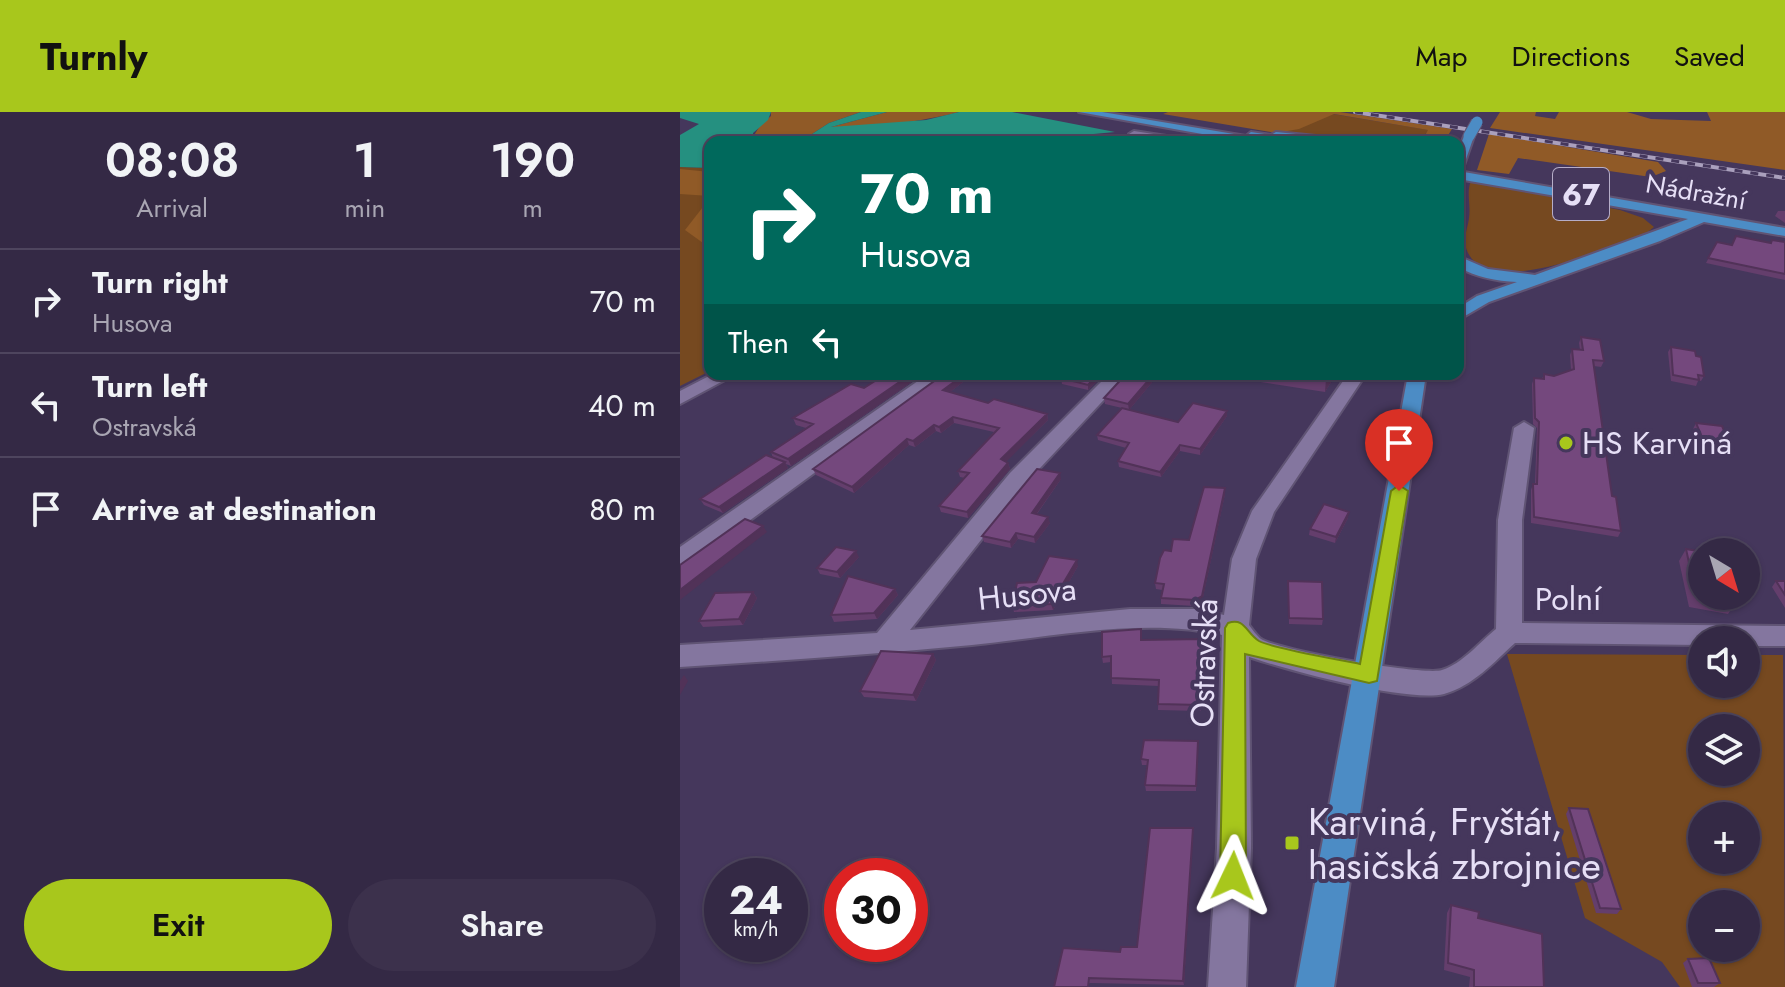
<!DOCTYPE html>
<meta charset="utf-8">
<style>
:root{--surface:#342945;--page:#3c314c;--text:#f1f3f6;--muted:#a9a6b3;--line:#4e455e;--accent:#a8c71c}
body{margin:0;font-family:Jost,sans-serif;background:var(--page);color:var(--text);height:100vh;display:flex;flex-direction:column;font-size:30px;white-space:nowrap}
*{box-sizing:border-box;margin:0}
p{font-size:26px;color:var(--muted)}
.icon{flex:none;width:44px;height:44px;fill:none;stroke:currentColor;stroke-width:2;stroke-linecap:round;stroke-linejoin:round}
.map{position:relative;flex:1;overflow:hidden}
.details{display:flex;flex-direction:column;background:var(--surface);width:680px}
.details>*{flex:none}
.banner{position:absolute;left:24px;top:24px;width:760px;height:244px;border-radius:16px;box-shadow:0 2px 6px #0004,0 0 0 2px var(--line);background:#00695c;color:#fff;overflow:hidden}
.needle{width:52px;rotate:142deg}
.fabs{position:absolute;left:1008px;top:426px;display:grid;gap:16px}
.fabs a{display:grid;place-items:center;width:72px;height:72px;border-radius:50%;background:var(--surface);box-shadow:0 2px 6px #0004,0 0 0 2px var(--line);font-size:40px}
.speed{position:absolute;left:24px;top:746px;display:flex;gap:16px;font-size:40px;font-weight:700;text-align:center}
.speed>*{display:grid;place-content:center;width:104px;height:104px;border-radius:50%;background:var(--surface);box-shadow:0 2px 6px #0004,0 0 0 2px var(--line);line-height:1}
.speed small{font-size:20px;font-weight:400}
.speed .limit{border:12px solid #d22;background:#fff;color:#111}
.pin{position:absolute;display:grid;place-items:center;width:68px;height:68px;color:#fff;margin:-82px -34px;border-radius:50% 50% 50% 0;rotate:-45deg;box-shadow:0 0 8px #0007}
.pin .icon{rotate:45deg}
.me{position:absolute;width:88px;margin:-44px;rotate:2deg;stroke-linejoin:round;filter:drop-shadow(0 0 6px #0008)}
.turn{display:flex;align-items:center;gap:28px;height:168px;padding:0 24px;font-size:36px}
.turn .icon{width:104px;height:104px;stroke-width:2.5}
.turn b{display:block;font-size:56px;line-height:68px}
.then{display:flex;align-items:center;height:76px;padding:0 24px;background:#0003;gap:16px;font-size:30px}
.eta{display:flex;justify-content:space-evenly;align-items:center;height:136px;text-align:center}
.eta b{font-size:48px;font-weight:600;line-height:56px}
.cta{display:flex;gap:16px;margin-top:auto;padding:16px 24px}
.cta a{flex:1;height:92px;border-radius:48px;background:var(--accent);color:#111;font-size:32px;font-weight:600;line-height:92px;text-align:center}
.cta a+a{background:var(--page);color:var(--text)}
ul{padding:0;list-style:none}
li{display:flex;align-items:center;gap:24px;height:104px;padding:0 24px;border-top:2px solid var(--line)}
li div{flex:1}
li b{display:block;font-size:30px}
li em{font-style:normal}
header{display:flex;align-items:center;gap:48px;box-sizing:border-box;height:112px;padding:0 40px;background:var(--accent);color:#111}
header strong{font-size:38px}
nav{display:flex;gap:44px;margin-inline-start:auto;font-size:28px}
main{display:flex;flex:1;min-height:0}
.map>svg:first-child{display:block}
.green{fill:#764920;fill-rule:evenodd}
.forest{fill:#905a27}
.water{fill:#259080}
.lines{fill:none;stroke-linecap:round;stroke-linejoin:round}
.minor-casing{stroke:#605474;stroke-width:4}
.major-casing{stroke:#605474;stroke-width:4}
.minor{fill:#84769f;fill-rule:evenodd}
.major{fill:#4c8cc5;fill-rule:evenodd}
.rail-casing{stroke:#aaa0bd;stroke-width:4}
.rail{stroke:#45375c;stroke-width:3;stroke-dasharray:8;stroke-linecap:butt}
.major-bridge-casing{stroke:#605474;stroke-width:13;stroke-linecap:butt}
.major-bridge{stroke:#4c8cc5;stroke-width:11}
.wall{fill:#643e6c}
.shaded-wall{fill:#513258}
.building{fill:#74487d;stroke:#513258;stroke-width:2}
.route{fill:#a8c71c;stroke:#6d8112;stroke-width:2}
.poi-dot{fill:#a8c71c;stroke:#45375c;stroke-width:3}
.labels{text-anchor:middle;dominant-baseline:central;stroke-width:8;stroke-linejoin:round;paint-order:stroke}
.far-street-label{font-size:26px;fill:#e6dff6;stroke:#45375c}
.shield{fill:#45375c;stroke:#b6adc8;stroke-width:2}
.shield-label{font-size:30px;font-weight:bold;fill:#e6dff6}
.poi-label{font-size:32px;fill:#e6dff6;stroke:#45375c;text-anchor:start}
.street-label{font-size:32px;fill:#e6dff6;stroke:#45375c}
.near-poi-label{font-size:38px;fill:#e6dff6;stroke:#45375c;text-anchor:start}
</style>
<header>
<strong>Turnly</strong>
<nav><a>Map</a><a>Directions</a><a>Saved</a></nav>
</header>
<main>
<section class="details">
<div class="eta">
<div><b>08:08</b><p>Arrival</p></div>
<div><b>1</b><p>min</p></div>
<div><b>190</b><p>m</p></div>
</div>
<ul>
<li><svg class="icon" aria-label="right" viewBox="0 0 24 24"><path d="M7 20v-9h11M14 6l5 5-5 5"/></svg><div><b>Turn right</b><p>Husova</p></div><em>70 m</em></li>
<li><svg class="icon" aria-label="left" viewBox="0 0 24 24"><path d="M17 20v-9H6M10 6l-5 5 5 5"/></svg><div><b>Turn left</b><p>Ostravská</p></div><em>40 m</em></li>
<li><svg class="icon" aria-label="arrive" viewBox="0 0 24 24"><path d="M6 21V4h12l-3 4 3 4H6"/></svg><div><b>Arrive at destination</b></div><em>80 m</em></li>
</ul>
<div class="cta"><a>Exit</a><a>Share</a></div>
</section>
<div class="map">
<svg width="1105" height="875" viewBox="0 0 1105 875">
<rect width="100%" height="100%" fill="#45375c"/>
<path class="green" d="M653,2L749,18L740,28L728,29L599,22Z
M0,55L30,56V259L0,274Z
M791,69L940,98L963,106L974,115L964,123C930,135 803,191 786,136C783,126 788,115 789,106C791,93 786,80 791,69Z
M827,542L1022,543V572H1066V543H1103L1105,875H1000L982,850L905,806ZM1022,616H1066V660H1022ZM1022,704H1066V748H1022ZM1022,792H1066V836H1022Z"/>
<path class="forest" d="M91,0H181L149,11L132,22L73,25L81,12L91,4Z
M207,0H279C254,7 175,20 151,15Z
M488,0H660L772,17L765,28L748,30L743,27L748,18L654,2L619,17L596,21L483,2Z
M820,0H856L855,4L875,7L879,0H947L971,7L1031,9L1027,0H1105V58L810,16Z
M809,22L978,50L986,59L971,65L838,46L829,62L797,58Z
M0,57L30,60V84L0,82Z
M30,86V136L5,118Z"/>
<path class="water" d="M0,0H91L88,8L73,21V25L77,26L132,22L149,11L181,0H207L151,15L246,8L279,0H332L435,20L327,30H30V56L0,55V23L19,12L0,6Z"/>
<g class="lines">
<g class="minor-casing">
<path id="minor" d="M454,19L506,27L511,30H485L450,24L449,22Z
M33,262H56L0,292V279Z
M248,262H269L9,453L0,456V435Z
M429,262H448L346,371L230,518L450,497H517L544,503L552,447L572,399L668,262H686L594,400L576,447L569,513C572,517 577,524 581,527C598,538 744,564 762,558C782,552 800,530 816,517L818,408L834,316L844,310L854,316L842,408V511L1105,514V534H1066V528H1022V533L835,531C814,550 793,574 764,582C727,591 608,558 569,545L571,736L566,875H528L537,736L542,523C466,505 370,525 292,533C195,542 98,549 0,555V533L197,521L330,361Z"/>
</g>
<g class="major-casing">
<path id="major" d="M399,0H422L566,24L571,20L591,23L596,20L666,27L671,30H567Z
M785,22L794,24L784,53L778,56V39Z
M778,59L1105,116V124L1024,110L980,129L809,190L778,208V196L797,184L837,170C816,169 796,165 778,155V144L808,157L855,163L1008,107L778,67Z
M728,262H746L654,875H616Z"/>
</g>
<use href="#minor" class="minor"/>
<use href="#major" class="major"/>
<g class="rail-casing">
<path id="rail" d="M675,0L1105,66"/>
</g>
<use href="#rail" class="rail"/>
<g class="major-bridge-casing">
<path id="major-bridge" d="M789,24L797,10"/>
</g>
<use href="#major-bridge" class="major-bridge"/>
</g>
<path class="wall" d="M1098,99H1105V111L1095,104Z
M1037,130L1052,133L1105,130V168L1026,151Z
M901,225L924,249L921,255L914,254L932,384L941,419L938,425L851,411V378L853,372H855L857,316L853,312L852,272L854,266L862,267L864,262L874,264L891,258L890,243L892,237L900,238L899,231Z
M991,235L1016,244L1024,264L1021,269H1018L1016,274L991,269L988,240Z
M206,262H243L111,354L106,352L108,356L43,401L24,393L20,387L93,346L91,340L126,316L116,313L113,306L184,276Z
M425,262L408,278L382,272L381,266Z
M446,262H479L449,298L498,310L547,304L520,343L500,339L481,365L439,355L438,349L446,336L418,328L417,323L442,296L425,292L424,286Z
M528,262H656L645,280Z
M287,267L270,280L308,291L367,302L368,308L326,349L328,351L330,357L288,406L261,400L259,394L285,366L280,365L278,359L314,320L274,311L261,321L256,319L235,335L229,333L174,381L136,363L133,357Z
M1016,311L1053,338L1049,344L1023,341L1013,317Z
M381,367L357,402L370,411L355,431L338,427L331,436L304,430L302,424Z
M545,382L522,490L515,494L481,492V486L482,478L476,477L475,471L491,439L509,428Z
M668,406L655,431L629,423L630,417Z
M1006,437L1056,490L1048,502L1009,495L999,449Z
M179,445L160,466L140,462L137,456Z
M398,454L373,498L334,500L332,494L356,470Z
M608,469L643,507L642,513L609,512Z
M1096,469H1105V496L1092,475Z
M215,477L218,483L197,507L154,510L151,503Z
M73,480L77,486L63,513L23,515L19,509Z
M522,527L521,599L478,598L479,574L432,572L431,550L423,551L422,545L461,528Z
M253,542L256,548L236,589L184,585L180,579Z
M518,635L516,679H466L465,673L467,653H462L461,647Z
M889,696L941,797L937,802L916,801L886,702Z
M513,716L504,873L411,871L374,875L440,840L457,835Z
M771,793L798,806L864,875H789L790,865L764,858L767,801Z
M1008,847L1040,871L1034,875H1012L1003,851Z"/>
<path class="shaded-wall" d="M231,262H243L111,354L108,347Z
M286,262L287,267L265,284L263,278Z
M418,262H425L408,278V273Z
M474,262H479L449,298L448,292Z
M649,262H656L645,280L646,267Z
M547,299V304L520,343V337Z
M367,302L368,308L323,353L321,347Z
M273,305L274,311L261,321L259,315Z
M254,313L256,319L235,335L233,329Z
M227,327L229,333L174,381L172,375Z
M500,333V339L481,365L480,360Z
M105,350L108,356L43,401L39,395Z
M328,351L330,357L288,406L287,400Z
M380,361L381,367L353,407L352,401Z
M545,376V382L522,490L515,494V488Z
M669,400L668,406L655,431L656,425Z
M368,405L370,411L355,431L354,425Z
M83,414L87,420L0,488V478Z
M336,421L338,427L331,436L330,430Z
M176,439L179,445L160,466L157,460Z
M397,448L398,454L373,498L371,492Z
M215,477L218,483L197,507L194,501Z
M73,480L77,486L63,513L59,507Z
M253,542L256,548L236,589L233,583Z
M4,563L8,569L0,583V569Z
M513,716V722L504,873L503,869Z"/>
<path class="building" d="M1056,124L1091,131L1092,128L1105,130V162L1028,146L1037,130L1052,133Z
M901,225L920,228L924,249L913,248L932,384L936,385L941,419L854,405L853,372H857L859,310L855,306L854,266L864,267V262L874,264L894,257L892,237L903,238Z
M991,235L1015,239L1016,244L1021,245L1024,264L1018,263L1019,268L993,263Z
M206,262H231L108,347L91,340L133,312L113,306L171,272L184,276Z
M264,262H285L263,278L308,291L314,287L367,302L321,347L328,351L287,400L259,394L289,361L278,359L319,316L273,305L259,315L254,313L233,329L227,327L172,375L133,357Z
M386,262H418L408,273L381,266Z
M446,262H474L448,292L424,286Z
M609,262H649L646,267Z
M513,291L547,299L520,337L500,333L480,360L438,349L449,331L417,323L442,296L498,310Z
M1016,311L1042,314L1053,338L1026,335Z
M86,343L105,350L39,395L20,387Z
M357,357L380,361L352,401L368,405L354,425L336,421L330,430L302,424Z
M524,375L545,376L522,484L515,488L481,486L484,472L475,471L480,446L484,438L491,439L493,427L509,428Z
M644,392L669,400L656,425L630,417Z
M65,407L83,414L0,478V453Z
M156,435L176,439L157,460L137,456Z
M1006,437L1024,440H1022V484L1016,483Z
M369,444L397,448L371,492L332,494L337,471L356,470Z
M168,464L215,477L194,501L151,503Z
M608,469L642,470L643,507L609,506Z
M1096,469H1105V483Z
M73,480L59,507L19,509L35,481Z
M1023,484H1054L1056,490Z
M461,517V528L522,527L520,593L478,592L479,568L431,566V544L422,545V520Z
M201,539L253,542L233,583L180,579Z
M464,628L518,629L516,674L465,673L468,648L461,647Z
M889,696L908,697L941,797L920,796Z
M470,716H513L503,869L409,866L408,875H374L383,836L440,840L441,835H457Z
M771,793L799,800L798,806L862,822L864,875H794V858L768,851Z
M1029,846L1040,871H1018L1008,847Z"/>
<path class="route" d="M719,373L728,379L697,569L689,571L565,542L566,764L562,773L553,777L544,773L540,764L545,516L548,511C565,505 566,521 579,529C591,536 661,548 680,552L711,379Z"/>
<g class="poi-dot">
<circle cx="886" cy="331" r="8"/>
<rect x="604" y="723" width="16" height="16" rx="4"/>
</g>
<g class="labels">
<g class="far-street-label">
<text transform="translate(1016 80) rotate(10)">Nádražní</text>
</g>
<rect class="shield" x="873" y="56" width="56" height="52" rx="6"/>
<g class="shield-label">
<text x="901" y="82">67</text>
</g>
<g class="poi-label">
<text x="902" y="331">HS Karviná</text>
</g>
<g class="street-label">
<text transform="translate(347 482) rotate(-6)">Husova</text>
<text x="888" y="487">Polní</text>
<text transform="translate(524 551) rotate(-88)">Ostravská</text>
</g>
<g class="near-poi-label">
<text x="628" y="709">Karviná, Fryštát,<tspan x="628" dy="44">hasičská zbrojnice</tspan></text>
</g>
</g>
</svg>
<div class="fabs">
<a><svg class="needle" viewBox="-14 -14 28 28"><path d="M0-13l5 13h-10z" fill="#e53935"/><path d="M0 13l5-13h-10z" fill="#a9a6b3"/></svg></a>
<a><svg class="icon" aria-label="sound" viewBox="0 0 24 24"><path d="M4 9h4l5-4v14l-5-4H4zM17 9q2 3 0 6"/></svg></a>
<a><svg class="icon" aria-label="layers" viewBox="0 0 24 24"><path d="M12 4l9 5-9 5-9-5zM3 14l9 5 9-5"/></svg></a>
<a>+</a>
<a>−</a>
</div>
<div class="speed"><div>24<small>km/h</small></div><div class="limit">30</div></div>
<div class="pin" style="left:719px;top:379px;background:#d93025"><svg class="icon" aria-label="arrive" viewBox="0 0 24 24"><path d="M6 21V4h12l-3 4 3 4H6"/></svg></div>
<svg class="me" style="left:553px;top:764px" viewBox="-20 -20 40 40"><path d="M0-17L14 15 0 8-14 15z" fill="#a8c71c" stroke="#fff" stroke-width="4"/></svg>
<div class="banner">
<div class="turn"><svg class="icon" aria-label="right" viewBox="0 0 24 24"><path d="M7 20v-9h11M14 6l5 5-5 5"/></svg><div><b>70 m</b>Husova</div></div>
<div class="then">Then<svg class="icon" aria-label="left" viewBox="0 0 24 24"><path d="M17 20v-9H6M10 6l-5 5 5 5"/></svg></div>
</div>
</div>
</main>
